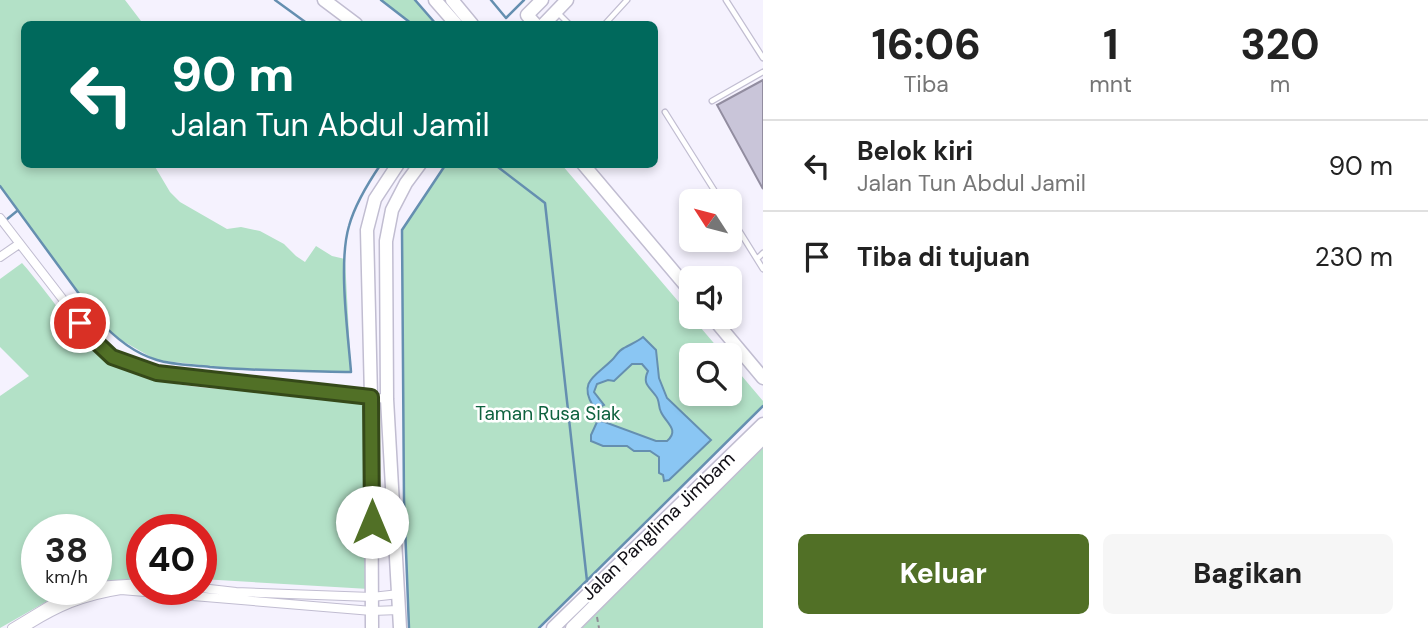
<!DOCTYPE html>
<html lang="id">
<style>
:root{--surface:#fff;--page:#f6f6f6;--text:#222;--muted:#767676;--line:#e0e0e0;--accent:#517026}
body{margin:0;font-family:"DM Sans",sans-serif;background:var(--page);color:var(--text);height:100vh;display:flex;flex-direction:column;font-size:26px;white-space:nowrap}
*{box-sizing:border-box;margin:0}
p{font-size:23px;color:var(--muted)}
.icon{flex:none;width:38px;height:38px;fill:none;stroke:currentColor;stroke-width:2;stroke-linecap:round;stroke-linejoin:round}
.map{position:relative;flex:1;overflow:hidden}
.sheet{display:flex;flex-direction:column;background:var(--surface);width:665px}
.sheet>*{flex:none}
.hud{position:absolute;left:21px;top:21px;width:637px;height:147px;border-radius:10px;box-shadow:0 4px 10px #0003;background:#00695c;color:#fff;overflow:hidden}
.needle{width:46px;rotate:306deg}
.fabs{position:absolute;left:679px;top:189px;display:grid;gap:14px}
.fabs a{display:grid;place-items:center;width:63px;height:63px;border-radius:10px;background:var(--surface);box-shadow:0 4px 10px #0003;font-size:35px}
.speed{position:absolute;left:21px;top:514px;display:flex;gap:14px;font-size:35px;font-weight:700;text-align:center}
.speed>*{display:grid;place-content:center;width:91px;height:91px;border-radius:50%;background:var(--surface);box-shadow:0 4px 10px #0003;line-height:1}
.speed small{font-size:18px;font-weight:400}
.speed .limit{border:10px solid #d22;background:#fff;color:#111}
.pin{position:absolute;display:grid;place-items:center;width:60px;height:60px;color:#fff;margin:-30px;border:4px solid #fff;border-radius:50%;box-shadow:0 2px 7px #0007}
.me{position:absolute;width:77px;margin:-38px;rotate:0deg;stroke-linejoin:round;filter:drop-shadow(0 0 5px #0008)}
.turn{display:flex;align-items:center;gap:24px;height:147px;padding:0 35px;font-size:32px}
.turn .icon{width:91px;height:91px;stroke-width:2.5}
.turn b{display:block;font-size:49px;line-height:60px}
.eta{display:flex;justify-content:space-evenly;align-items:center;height:119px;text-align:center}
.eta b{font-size:42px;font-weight:800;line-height:49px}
.action{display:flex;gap:14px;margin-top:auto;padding:14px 35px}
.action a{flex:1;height:80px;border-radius:10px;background:var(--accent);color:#fff;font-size:28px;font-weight:800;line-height:80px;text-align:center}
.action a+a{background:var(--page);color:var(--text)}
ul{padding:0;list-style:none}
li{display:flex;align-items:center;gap:21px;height:91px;padding:0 35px;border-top:2px solid var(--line)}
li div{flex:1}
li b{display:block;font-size:26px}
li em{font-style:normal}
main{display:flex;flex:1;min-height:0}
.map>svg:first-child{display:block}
.green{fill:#b3e1c7}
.water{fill:#8ac6f3;stroke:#658fb0;stroke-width:2}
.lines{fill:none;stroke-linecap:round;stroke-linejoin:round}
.stream{stroke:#658fb0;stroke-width:2.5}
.building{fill:#c9c5d9;stroke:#928da0;stroke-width:2}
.lane-casing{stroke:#c1bdd1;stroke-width:7}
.street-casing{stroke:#c1bdd1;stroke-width:10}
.secondary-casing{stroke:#c1bdd1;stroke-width:15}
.path{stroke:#8e8b95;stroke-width:2;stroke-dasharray:5 3.5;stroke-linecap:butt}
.lane{stroke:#fff;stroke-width:4.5}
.street{stroke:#fff;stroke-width:8}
.secondary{stroke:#fff;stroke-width:12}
.route-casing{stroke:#354919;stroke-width:18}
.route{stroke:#517026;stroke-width:12}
.labels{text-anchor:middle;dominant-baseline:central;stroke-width:5;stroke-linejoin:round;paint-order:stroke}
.park-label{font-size:19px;fill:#0f623f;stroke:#fff}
.street-label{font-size:19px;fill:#100e15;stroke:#fff}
</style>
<main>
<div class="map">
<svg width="763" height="628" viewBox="0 0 763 628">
<rect width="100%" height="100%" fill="#f5f2fe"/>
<path class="green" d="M0,0H125L141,21L142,24H24V164L154,165L170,192L180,202L227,229L241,227L260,231L284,244L296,256L305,262L316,246L332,256L345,259L351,372L246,370L156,360L114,336L96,317L0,186Z
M381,0H415L436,24H412Z
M446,165H562L724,355H691V394H730V362L763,401V406L539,628H409L404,500L402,230Z
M22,263C48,292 73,333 103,356C143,387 210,388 259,392C294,395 330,398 366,401L369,589L201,579V530H142V579L96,581V530H37V590H67L0,628V396L29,376L0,347V279Z
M763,445V628H582L737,470Z"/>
<path class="water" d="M643,337L656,350L659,378L667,398L711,440L669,480L664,481L663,475L659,473V457L650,451H634L627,446H603L591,441V435L597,422L602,421L656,441H667C680,430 666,423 661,412C658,407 660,401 656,396C649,386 642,384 648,371L642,364H632L614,381L608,380L597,384L594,392L604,405L600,407L593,406C578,381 596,376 612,360C616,356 618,351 624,348C631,344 637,342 643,337Z"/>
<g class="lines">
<path class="stream" d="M275,0L308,24
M381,0L412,24
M415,0L436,24
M491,0L506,18L524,0
M494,164L545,203L587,581
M0,186L96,317C112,335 133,353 157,360C173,365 193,365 210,367C257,371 304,371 351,372C348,333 338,263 349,226C355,204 368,183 381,164
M6,220L17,211
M409,628L404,500L402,230L446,164
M539,628L763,406"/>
</g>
<path class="building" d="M763,80V189L717,105Z"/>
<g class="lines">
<g class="lane-casing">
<path id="lane" d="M726,0L763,58
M557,12L569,24
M605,24L627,0
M712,101L763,72
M665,112L721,201
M730,216L763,269
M757,259L763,253"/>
</g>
<g class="street-casing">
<path id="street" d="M0,218L95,341L112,357L157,373L387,399
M0,257L19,244
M96,586L142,583
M201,588L236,592L372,597L399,594
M12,628L65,596L84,590
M24,628C57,607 82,596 121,590L372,611L399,610"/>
</g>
<g class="secondary-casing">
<path id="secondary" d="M324,0L356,24
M435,0L456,24
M452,0L472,24
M535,24L527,15L542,0
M544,24L567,0
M583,164L691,292
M712,317L763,378
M372,628L371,397L367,230L375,199L398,164
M400,628L387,399L386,241L392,210L406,183L420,164
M553,628L763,424
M572,628L763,438"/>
</g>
<path class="path" d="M597,617L599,628"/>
<use href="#lane" class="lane"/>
<use href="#street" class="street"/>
<use href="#secondary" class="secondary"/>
</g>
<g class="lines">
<g class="route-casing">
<path id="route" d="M80,323L95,341L112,357L157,373L371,397L372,522"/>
</g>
<use href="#route" class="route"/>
</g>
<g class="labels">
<g class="park-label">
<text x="548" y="413">Taman Rusa Siak</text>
</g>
<g class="street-label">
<text transform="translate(658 526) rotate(-44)">Jalan Panglima Jimbam</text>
</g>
</g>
</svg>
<div class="fabs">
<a><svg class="needle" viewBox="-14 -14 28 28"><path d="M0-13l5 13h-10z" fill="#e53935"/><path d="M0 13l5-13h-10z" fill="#767676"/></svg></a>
<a><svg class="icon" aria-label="sound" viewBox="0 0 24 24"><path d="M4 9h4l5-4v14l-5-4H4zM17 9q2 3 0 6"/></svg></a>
<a><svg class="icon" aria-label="search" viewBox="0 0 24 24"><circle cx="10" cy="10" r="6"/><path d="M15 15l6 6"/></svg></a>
</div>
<div class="speed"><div>38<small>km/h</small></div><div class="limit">40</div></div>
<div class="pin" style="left:80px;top:323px;background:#d93025"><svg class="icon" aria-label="arrive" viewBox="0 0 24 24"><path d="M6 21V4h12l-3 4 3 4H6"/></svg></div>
<svg class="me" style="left:372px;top:522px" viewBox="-20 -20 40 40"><circle r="19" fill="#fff"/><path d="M0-13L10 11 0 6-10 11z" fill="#517026"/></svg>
<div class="hud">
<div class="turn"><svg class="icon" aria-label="left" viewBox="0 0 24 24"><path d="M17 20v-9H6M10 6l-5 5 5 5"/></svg><div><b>90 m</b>Jalan Tun Abdul Jamil</div></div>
</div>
</div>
<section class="sheet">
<div class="eta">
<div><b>16:06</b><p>Tiba</p></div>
<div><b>1</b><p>mnt</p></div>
<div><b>320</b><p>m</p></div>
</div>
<ul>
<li><svg class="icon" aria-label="left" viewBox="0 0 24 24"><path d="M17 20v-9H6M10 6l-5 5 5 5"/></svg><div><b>Belok kiri</b><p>Jalan Tun Abdul Jamil</p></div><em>90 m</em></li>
<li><svg class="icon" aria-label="arrive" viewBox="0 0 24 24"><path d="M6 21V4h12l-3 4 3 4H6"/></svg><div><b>Tiba di tujuan</b></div><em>230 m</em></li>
</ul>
<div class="action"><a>Keluar</a><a>Bagikan</a></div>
</section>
</main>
